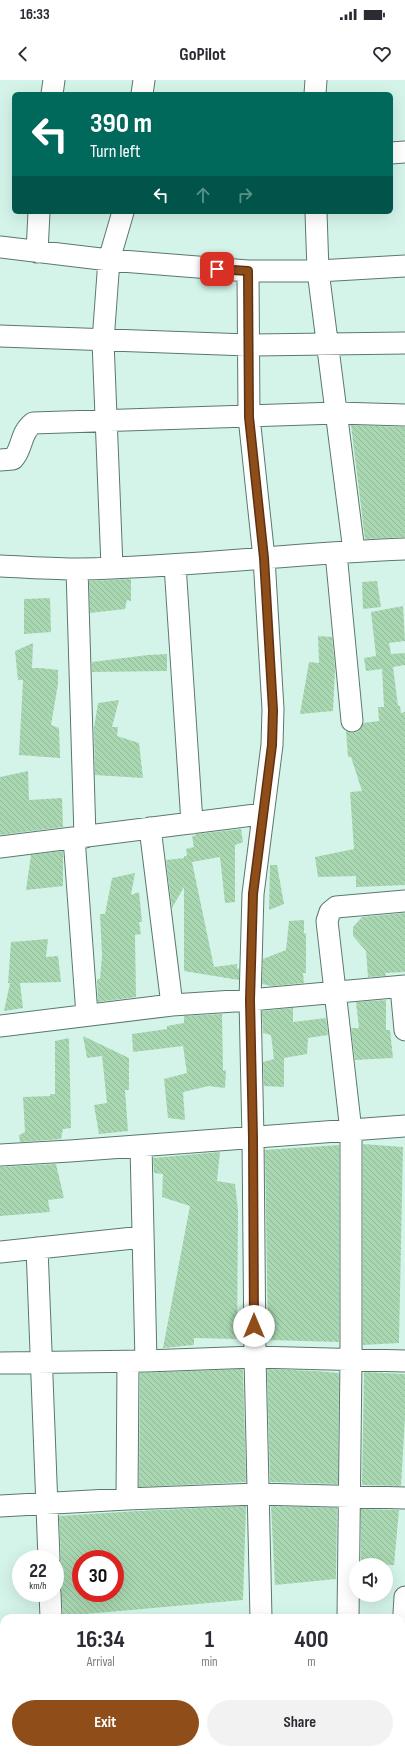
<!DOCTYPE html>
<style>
:root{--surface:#fff;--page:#f2f2f3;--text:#2b2b33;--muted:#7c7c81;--accent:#8f4d1a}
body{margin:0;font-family:"Sofia Sans Condensed",sans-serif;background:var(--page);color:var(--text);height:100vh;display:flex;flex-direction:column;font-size:15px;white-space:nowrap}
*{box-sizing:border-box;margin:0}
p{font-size:13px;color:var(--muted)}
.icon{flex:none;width:22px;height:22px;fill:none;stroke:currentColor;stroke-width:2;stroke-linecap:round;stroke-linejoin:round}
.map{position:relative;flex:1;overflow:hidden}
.drawer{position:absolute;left:0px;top:1534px;width:405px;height:140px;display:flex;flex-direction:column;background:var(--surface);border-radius:12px 12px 0 0;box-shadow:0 4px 16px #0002}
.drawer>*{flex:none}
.top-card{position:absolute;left:12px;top:12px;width:381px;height:122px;border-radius:6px;box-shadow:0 4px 16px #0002;background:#00695c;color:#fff;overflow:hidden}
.buttons{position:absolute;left:349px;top:1478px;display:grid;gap:8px}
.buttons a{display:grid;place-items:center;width:44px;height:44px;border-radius:50%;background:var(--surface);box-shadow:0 4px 16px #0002;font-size:20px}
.speed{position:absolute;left:12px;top:1470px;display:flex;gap:8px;font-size:20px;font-weight:700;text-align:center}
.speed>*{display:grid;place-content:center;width:52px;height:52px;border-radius:50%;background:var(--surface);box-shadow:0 4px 16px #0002;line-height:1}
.speed small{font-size:10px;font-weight:400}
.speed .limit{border:6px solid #d22;background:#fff;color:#111}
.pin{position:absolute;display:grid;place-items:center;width:34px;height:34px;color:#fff;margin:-17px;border-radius:8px;box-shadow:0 2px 6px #0006}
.me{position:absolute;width:44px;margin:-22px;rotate:0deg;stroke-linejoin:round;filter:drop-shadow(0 0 3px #0008)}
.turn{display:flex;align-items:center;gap:14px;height:84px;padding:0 12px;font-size:18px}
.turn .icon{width:52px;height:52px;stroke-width:2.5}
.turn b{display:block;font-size:28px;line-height:34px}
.lanes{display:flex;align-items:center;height:38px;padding:0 12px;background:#0003;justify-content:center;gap:20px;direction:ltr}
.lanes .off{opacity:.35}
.eta{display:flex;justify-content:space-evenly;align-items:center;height:68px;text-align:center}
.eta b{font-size:24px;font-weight:700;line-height:28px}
.primary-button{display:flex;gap:8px;margin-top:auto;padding:8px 12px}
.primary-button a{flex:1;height:46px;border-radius:24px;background:var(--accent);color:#fff;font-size:16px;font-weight:700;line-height:46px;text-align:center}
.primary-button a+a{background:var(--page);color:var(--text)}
.status{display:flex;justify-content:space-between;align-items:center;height:28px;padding:0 20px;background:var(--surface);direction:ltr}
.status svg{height:11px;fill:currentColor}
header{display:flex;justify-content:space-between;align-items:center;height:52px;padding:0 12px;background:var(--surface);font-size:18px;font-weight:700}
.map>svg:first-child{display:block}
.building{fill:url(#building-back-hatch);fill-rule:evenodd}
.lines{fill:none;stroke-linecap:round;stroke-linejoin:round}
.minor-casing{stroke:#5b786f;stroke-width:23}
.minor{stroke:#fff;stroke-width:21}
.route-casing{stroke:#5d3211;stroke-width:10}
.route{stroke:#8f4d1a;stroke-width:7}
</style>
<div class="status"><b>16:33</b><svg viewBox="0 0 49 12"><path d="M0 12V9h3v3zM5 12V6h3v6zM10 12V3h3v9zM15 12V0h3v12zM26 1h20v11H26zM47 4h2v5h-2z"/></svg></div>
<header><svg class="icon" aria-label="back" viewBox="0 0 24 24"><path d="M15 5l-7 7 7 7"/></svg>GoPilot<svg class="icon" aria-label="heart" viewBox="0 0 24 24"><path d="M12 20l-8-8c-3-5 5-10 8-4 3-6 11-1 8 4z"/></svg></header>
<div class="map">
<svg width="405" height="1674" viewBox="0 0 405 1674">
<defs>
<pattern id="building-back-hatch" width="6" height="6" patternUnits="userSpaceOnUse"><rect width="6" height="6" fill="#a9d7b1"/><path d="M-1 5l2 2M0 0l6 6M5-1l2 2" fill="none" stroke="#90b897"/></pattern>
</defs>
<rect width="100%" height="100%" fill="#d4f4ea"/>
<path class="building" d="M351,345L405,347V457L365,459Z
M131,499V521L127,520L125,529L90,533L89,501Z
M377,501L381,527L363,529L362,502Z
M50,518L51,552L24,554V519Z
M403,526L405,561L389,563L391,574L405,573V585L393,587L398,626H400L401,633L405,632V805L356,807V796L318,797L315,777L354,769L350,712L362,711L351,677H348L346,651L354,653L359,651L363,643L379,641L378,627H384L382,589L366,591L364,578L376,576L371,532Z
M318,556L332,557L335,589L333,631L300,634L309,582L319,583Z
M33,563L32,588H41L58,590V604L51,645L59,648L60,678L19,675L23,600H18L15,571Z
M167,574V591L92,592V582L148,575Z
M119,620L112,647H118L117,656L139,663L143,698L95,695L94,648L98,623Z
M28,691L29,720L62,718L63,747L0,755V697Z
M241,749L243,762L235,765V822L225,823L220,777L192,782L214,887L237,884V889L239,888V900L184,891V807L172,828L166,780L184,778V776H187L186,769L194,767L192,757L197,754Z
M63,771V806L26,810L31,775Z
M270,785H277L284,824L269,830Z
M135,793L131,815L139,812L142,842H139L141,854L135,855L136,917L98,922L97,899H100L102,876L100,834H105L112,798Z
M405,833V892L385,893L386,896L368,897L366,871L353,856V847L362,837Z
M304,840V854L306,853V893H303L304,903L272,906L262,904L263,879L286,870L289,841Z
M48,859L46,877L58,876L61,902L20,903L23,928L4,931L10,903H8L11,862Z
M386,920V950H390L393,978L355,980L351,948H359L356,922Z
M293,928V942L326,938L328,955L308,958L307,974L284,978V1007L264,1006L263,982L274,979L271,955L263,953L262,931Z
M222,934L223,991L226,990L225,1008L209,1006L183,1012L185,1040L168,1038L164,999L187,993L183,966L133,972L132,954L167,949V946L184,943V936Z
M83,956L129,978V1010H125L128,1051L99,1054L94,1025L107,1023L102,976L87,978Z
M69,958L71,1048L63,1049L61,1059L20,1062L19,1055L25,1052L23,1017L50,1016V1014H55V961Z
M363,1064L403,1067L399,1263L363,1265Z
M339,1065V1262L268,1260L265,1070Z
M220,1072L217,1101L235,1104L238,1131L237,1259L194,1258V1265L163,1268L190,1126L162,1117L163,1094L154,1093L153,1078Z
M56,1084L64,1118L48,1120L50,1132L0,1136V1087Z
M243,1289L246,1402L139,1407L140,1293Z
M267,1289L316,1291L339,1293L338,1404L270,1402Z
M364,1292L405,1294V1337L401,1406L362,1405Z
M246,1426L243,1520L63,1536L59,1485L61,1479L59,1436L138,1431ZM81,1479H115V1513H81Z
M271,1426L337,1428L336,1499L275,1505Z
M361,1429L399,1430L394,1485H361Z"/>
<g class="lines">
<g class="minor-casing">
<path id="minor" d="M52,14L54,0
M142,14L144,0
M315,14L316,0
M391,73L405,72
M316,132L318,191L354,471
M0,167L109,180L248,191H318L405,186
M37,172L39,132
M248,191L249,337L264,478L273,629L272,665L253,814L250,920L253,1058L255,1277L261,1538
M0,256L248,265L405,263
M0,380L13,379C23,368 20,353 33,343L337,333L405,335
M336,473L352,641
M175,485L192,743
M0,486C26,487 53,489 79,489C188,487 296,473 405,469
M112,487L103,261L109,180L123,132
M77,489L85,757
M150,748L172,925
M74,758L87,935
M0,767L262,734
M401,907L405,950
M0,946L172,925L250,920L405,906
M141,1066L146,1281
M0,1075L70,1071L405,1046
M37,1168L49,1479
M0,1172L143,1157
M0,1283L146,1281L255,1277L405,1281
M127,1419L128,1282
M0,1426L127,1419L258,1414L405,1418
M50,1513L51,1538
M348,1538L351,1279V1051L327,841L330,832L336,827L405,821
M403,1550L405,1517
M0,1576H4"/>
</g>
<use href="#minor" class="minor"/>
</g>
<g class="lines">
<g class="route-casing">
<path id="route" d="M217,189L248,191L249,337L264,478L273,630L272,665L253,814L250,920L253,1058L254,1246"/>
</g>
<use href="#route" class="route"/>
</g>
</svg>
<div class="buttons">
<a><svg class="icon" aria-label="sound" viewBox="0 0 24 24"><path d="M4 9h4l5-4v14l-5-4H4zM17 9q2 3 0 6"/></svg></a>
</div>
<div class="speed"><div>22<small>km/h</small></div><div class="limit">30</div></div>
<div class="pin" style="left:217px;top:189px;background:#d93025"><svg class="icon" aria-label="arrive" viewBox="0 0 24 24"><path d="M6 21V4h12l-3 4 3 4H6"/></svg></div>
<svg class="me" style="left:254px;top:1246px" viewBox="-20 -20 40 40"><circle r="19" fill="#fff"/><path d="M0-13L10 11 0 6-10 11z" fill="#8f4d1a"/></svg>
<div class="top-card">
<div class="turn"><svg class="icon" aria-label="left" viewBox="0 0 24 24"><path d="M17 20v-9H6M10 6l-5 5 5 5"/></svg><div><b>390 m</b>Turn left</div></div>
<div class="lanes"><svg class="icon" aria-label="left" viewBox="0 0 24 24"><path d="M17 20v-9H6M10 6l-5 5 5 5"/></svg><svg class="icon off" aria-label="ahead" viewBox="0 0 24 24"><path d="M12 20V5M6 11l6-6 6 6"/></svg><svg class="icon off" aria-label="right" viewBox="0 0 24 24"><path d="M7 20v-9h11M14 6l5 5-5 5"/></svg></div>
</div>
<section class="drawer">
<div class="eta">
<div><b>16:34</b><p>Arrival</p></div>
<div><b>1</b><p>min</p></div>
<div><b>400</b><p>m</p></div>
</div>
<div class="primary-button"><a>Exit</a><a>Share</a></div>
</section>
</div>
